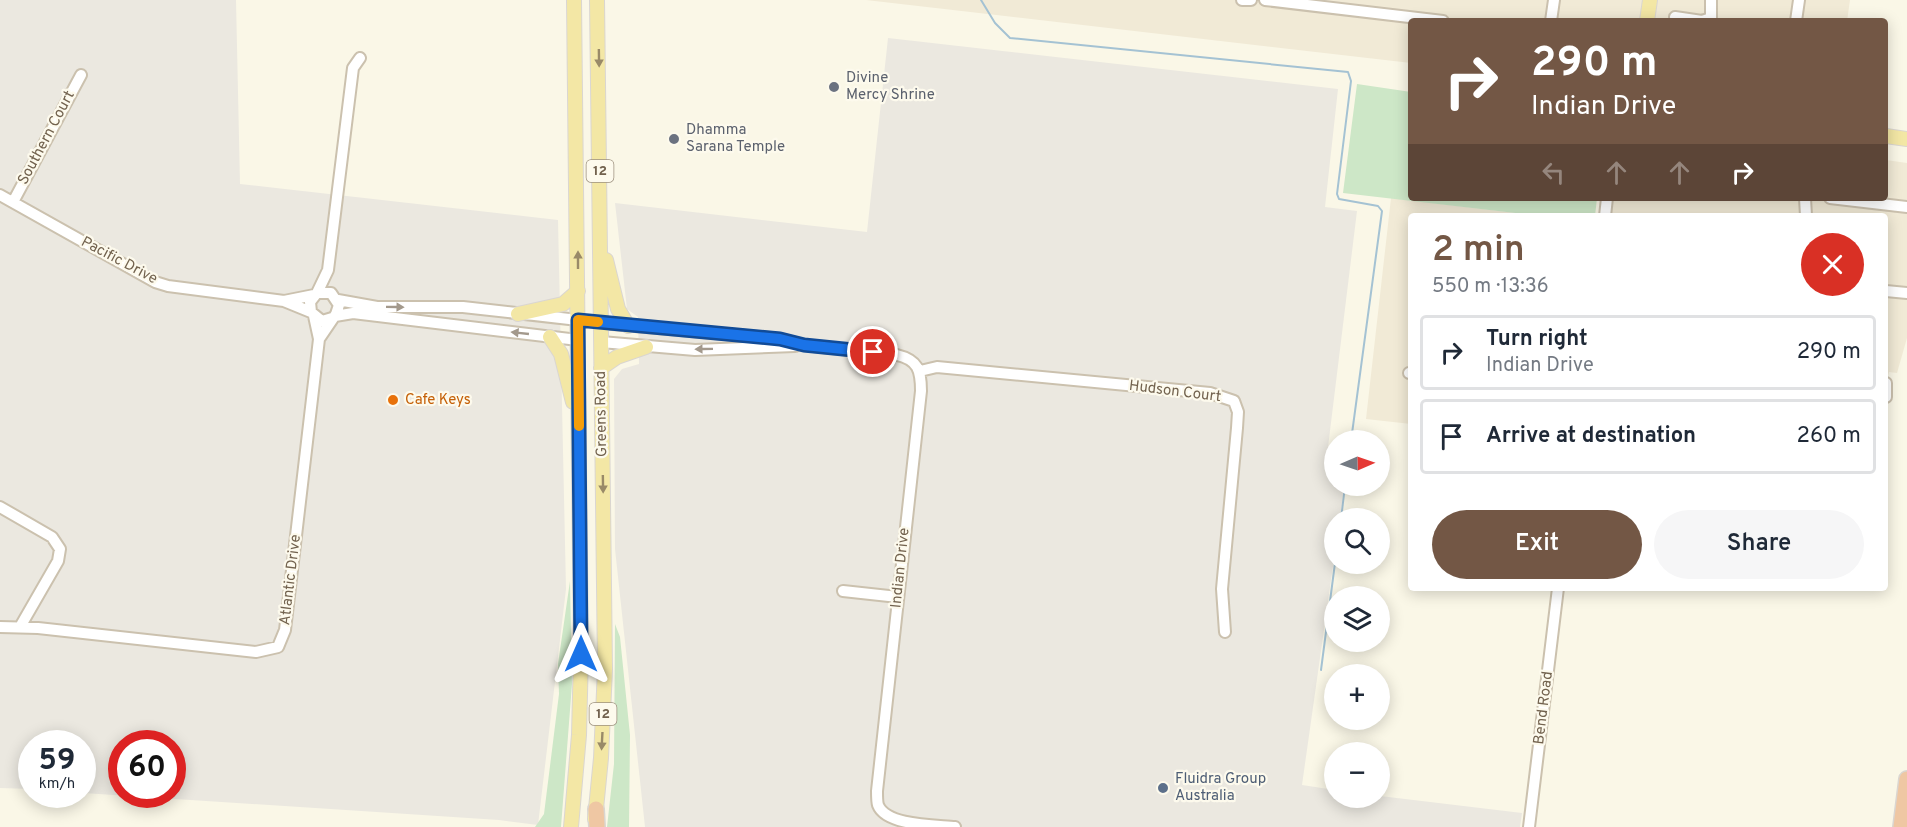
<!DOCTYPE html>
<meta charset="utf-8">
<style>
:root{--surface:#fff;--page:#f6f6f7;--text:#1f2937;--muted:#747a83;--line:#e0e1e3;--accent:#735745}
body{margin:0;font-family:Overpass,sans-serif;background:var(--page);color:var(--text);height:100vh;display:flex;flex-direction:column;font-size:22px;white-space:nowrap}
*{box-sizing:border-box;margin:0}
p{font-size:20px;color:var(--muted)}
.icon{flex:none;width:33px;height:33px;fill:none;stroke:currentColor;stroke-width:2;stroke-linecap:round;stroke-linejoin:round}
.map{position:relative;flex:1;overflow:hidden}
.sheet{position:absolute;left:1408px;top:213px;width:480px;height:378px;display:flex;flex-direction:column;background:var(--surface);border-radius:6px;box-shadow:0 3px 15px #0003}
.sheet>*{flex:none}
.top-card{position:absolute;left:1408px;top:18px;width:480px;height:183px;border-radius:6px;box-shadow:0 3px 15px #0003;background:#735745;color:#fff;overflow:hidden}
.needle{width:39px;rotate:88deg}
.controls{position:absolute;left:1324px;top:430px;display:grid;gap:12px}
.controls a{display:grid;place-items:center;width:66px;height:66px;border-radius:50%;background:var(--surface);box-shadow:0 3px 15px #0003;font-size:30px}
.speed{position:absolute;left:18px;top:730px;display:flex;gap:12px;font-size:30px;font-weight:700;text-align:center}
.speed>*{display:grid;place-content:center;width:78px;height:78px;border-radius:50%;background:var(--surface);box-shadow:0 3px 15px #0003;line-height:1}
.speed small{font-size:15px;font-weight:400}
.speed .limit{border:9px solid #d22;background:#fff;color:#111}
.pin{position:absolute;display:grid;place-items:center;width:51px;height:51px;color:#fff;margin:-26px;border:3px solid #fff;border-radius:50%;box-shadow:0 2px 6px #0007}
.me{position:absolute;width:66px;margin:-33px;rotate:0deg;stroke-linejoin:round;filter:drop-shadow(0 0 4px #0008)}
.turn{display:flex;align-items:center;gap:21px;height:126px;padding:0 24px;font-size:27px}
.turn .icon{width:78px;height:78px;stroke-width:2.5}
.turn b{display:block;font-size:42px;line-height:51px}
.lanes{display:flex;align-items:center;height:57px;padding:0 24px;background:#0003;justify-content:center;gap:30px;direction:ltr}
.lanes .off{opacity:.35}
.round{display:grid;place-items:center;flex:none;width:63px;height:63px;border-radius:32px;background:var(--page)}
.overview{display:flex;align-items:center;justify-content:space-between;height:102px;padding:0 24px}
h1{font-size:36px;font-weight:600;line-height:45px;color:var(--accent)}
.action{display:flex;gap:12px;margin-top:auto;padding:12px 24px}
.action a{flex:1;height:69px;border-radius:36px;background:var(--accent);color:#fff;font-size:24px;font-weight:600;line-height:69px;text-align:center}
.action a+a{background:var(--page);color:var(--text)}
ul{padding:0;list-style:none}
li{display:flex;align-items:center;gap:18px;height:75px;margin:0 12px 9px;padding:0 12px;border:3px solid var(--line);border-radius:6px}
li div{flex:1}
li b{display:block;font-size:22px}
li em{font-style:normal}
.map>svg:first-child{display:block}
.residential{fill:#f1ead6}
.industrial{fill:#ebe8e0;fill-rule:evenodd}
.green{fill:#cde7c7}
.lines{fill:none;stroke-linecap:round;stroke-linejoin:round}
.stream{stroke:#a4c2d3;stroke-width:2}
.minor-casing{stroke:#cbc1ae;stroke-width:14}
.major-casing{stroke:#dad6d1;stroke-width:16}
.highway-casing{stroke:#dad6d1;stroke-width:18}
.minor{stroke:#fff;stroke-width:10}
.major{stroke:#f3e7a5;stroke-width:14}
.highway{stroke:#efc7a3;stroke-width:15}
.oneway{fill:#998a68}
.oneway2{fill:#a3998c}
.route-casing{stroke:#114b97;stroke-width:15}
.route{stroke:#1a73e8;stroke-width:10}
.slow{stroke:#f59e0b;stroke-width:10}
.worship-dot{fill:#6b7280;stroke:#fdfaed;stroke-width:2}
.food-dot{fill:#e8710a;stroke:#fdfaed;stroke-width:2}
.service-dot{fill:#5c6f8a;stroke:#fdfaed;stroke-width:2}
.labels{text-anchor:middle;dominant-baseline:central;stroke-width:4.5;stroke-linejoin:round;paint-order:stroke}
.shield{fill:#fdfaed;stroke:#9c907e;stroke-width:1.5}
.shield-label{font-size:14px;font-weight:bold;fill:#72624e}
.worship-label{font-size:15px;fill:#5b616d;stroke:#fdfaed;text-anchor:start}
.street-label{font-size:15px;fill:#72624e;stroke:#fdfaed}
.food-label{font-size:15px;fill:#c56008;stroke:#fdfaed;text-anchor:start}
.service-label{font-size:15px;fill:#4e5e75;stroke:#fdfaed;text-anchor:start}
</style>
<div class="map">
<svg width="1907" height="827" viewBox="0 0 1907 827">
<rect width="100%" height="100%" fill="#faf7e7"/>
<path class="residential" d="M866,0H1850L1847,21H1412L1411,63Z
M1886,160L1907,163V338L1897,373L1889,372L1886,384V216H1609L1611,198H1886Z
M1391,198L1541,216H1412L1411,424L1366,419Z"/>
<path class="industrial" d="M0,0H236L240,184L558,220L566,589L538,825L499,820L83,793L82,744H32L31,789L0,788ZM122,744H172V795H122Z
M888,38L1338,89L1325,207L1357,211L1328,447L1335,448V486H1344L1340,519H1335V552L1302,785L1335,790V798H1380V796L1522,813L1520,827H645L615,549L614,379L622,369L639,364L638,317L627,309L615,203L867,232Z"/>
<path class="green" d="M1357,84L1411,92L1412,198H1597L1595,216H1541L1343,193Z
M570,581L572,684L561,827H535L544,814L559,694L558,664Z
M615,624L620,637L630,735L629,827H607L614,764Z"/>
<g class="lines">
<path class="stream" d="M981,0L995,23L1010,38L1348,72L1351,81L1337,194L1339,199L1378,206L1382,211L1351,441
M1341,519L1345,486
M1321,670L1335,563"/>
<g class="minor-casing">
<path id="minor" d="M1242,0H1251
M1265,0L1443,21
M1711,0V18
M1675,17L1702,21L1711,18
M1551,21L1554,0
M1796,21L1799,0
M0,195L155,282L168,286L284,301L314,295
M1805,198L1806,216
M1830,198L1907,207
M13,202L81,75
M1605,216L1607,198
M1886,291L1907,293
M317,293L328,270L353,68L360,58
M338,300L377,307H463L578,320
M284,301L311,312
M335,316L353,313L578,340
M601,323L780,339L804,345L897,355C918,360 921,370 921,391L877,791C877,795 877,802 878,805C886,826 936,825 955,827
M319,339L336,314L339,305L331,293H317L310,302L311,312L322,321L332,318
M601,342L695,350L795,346
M920,371L937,367L1210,393L1234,401L1238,412L1237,428L1222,589L1225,632
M1409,373H1412
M1886,383V397
M0,507L52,537L60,549L58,561L20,627
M843,591L898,597
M0,627L38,628L256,652L278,647L285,630L319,339L314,316
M1529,827L1558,588"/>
</g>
<g class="major-casing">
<path id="major" d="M1647,21L1650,0
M1886,136L1907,139
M606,260L618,309L628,326
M518,314L563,304L578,291
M550,337L561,354L573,402
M601,368L617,357L646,347
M595,819L601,758L605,669L597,0
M571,827L579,735L581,654L574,0"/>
</g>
<g class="highway-casing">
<path id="highway" d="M596,809L597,827
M1901,827L1907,779"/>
</g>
<use href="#minor" class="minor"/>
<use href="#major" class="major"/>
<use href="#highway" class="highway"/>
</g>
<defs><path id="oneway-solid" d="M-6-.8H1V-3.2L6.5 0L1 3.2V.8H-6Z" transform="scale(1.5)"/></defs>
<g class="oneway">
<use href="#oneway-solid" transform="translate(599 58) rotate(89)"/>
<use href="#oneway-solid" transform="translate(578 260) rotate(-90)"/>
<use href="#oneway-solid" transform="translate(603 484) rotate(89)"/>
<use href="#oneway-solid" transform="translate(602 741) rotate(93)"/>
</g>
<g class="oneway2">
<use href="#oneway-solid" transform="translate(395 307) rotate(1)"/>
<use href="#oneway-solid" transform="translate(520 333) rotate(-174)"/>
<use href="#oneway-solid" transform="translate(704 349) rotate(179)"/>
</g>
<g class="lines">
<g class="route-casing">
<path id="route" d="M581,654L578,320L780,339L804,345L873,352"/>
</g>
<use href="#route" class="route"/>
<path class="slow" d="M579,426L578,320L598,322"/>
</g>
<g class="worship-dot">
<circle cx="834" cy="87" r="6"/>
<circle cx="674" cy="139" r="6"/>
</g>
<circle class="food-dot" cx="393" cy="400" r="6"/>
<circle class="service-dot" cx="1163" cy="788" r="6"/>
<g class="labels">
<g class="shield">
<rect x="586.5" y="160" width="27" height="22" rx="4.5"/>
<rect x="589.5" y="703" width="27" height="22" rx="4.5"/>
</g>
<g class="shield-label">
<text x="600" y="171">12</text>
<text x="603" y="714">12</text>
</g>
<g class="worship-label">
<text x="846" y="78">Divine<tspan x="846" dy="17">Mercy Shrine</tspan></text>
<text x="686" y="130">Dhamma<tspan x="686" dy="17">Sarana Temple</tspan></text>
</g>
<g class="street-label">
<text transform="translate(47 138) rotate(-62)">Southern Court</text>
<text transform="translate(119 261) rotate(28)">Pacific Drive</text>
<text transform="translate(1175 392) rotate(7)">Hudson Court</text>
<text transform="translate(602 414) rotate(-91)">Greens Road</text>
<text transform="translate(901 568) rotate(-84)">Indian Drive</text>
<text transform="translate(291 580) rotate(-83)">Atlantic Drive</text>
<text transform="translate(1544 708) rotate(-83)">Bend Road</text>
</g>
<g class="food-label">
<text x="405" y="400">Cafe Keys</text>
</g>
<g class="service-label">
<text x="1175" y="779">Fluidra Group<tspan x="1175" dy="17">Australia</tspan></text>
</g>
</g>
</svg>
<div class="controls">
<a><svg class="needle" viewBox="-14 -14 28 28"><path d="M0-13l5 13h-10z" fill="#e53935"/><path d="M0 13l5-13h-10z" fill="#747a83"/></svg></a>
<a><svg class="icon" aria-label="search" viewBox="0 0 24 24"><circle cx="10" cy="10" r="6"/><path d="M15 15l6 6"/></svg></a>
<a><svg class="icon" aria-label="layers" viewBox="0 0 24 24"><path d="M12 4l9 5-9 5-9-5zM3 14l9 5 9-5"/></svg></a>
<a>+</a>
<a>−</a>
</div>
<div class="speed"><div>59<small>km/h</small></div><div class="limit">60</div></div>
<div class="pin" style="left:873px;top:352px;background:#d93025"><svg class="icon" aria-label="arrive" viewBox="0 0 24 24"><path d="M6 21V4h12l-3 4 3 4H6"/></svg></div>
<svg class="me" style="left:581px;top:654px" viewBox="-20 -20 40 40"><path d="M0-17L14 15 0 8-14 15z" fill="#1a73e8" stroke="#fff" stroke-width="4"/></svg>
<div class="top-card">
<div class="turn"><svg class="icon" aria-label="right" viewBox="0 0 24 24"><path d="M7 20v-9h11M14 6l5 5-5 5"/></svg><div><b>290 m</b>Indian Drive</div></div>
<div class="lanes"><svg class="icon off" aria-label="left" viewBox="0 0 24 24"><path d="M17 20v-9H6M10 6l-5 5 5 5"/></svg><svg class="icon off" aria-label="ahead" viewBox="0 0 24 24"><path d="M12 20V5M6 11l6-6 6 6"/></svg><svg class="icon off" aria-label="ahead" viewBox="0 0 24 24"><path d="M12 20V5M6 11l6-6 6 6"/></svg><svg class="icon" aria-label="right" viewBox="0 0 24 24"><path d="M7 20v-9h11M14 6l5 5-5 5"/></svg></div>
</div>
<section class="sheet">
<div class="overview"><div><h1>2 min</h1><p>550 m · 13:36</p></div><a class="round" style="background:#d93025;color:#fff"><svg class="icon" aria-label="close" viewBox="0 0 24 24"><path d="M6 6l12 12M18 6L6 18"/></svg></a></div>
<ul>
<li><svg class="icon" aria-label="right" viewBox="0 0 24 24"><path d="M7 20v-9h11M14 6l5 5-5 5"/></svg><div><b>Turn right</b><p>Indian Drive</p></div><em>290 m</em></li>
<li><svg class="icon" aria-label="arrive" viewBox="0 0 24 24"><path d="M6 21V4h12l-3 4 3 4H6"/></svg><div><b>Arrive at destination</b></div><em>260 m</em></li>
</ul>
<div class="action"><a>Exit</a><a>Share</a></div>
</section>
</div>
